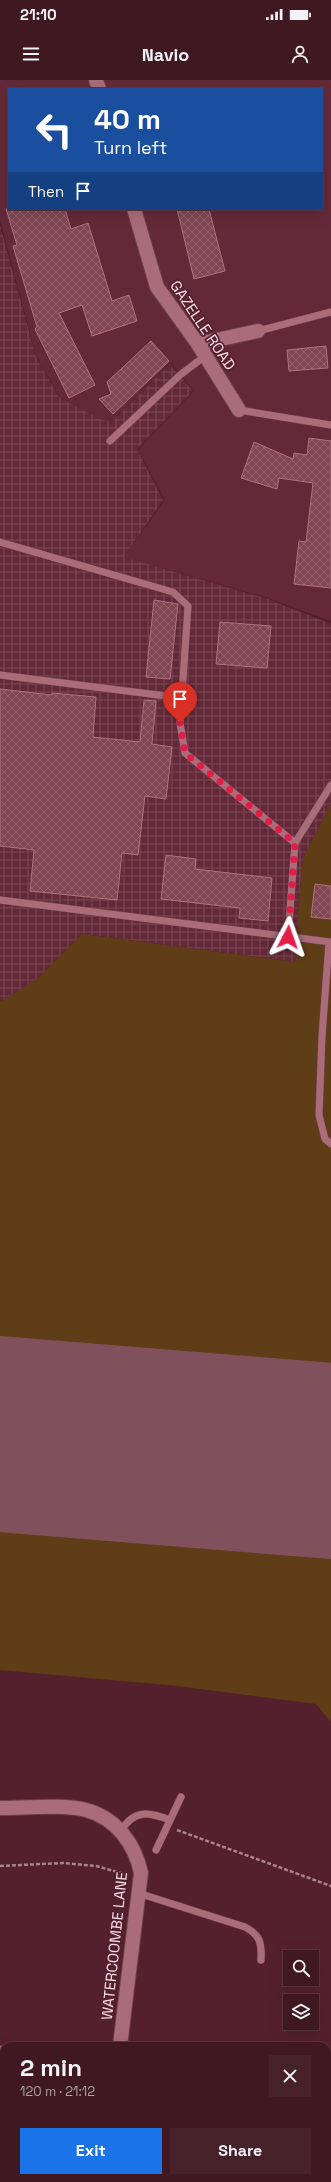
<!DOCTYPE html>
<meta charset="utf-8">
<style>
:root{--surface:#401822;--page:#47212a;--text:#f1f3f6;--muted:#aea0a5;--line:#593740;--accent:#1a73e8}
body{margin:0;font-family:"Space Grotesk",sans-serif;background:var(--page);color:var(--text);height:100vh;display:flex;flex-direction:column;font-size:15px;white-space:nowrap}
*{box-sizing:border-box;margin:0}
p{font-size:13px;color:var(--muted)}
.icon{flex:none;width:22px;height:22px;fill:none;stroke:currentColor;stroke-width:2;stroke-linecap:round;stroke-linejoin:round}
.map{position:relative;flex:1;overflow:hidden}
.details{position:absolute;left:0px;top:1962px;width:331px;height:140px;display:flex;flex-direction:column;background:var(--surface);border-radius:12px 12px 0 0;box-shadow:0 4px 16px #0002,0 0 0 1px var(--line)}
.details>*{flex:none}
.guide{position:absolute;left:8px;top:8px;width:315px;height:122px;border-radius:0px;box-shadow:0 4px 16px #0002,0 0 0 1px var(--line);background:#1a4fa0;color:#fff;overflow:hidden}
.tools{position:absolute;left:283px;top:1870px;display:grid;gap:8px}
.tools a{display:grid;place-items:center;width:36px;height:36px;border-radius:0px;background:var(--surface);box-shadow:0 4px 16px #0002,0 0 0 1px var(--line);font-size:20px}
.pin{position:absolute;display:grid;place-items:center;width:34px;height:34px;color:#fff;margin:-41px -17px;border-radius:50% 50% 50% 0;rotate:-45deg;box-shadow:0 0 4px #0007}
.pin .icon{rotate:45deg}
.me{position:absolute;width:44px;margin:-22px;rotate:4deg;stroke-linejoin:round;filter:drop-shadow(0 0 3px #0008)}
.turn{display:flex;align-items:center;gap:14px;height:84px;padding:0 20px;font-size:18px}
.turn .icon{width:52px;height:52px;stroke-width:2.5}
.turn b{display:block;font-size:28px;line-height:34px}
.then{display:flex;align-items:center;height:38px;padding:0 20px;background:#0003;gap:8px;font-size:15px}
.round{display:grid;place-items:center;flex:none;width:42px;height:42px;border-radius:0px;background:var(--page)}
.headline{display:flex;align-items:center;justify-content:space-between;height:68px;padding:0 20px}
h1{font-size:24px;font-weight:700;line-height:30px}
.cta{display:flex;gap:8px;margin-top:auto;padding:8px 20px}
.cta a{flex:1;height:46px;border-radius:0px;background:var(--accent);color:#fff;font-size:16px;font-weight:700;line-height:46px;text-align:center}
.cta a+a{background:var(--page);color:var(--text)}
.status{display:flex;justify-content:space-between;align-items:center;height:28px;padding:0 20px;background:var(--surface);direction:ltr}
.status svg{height:11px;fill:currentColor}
header{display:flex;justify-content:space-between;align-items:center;height:52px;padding:0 20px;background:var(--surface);font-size:18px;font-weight:700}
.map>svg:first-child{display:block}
.built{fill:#642938;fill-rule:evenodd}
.industrial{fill:url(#industrial-grid)}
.green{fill:#5f3d16}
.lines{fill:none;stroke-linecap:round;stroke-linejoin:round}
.runway{stroke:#80515c;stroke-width:98}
.building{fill:url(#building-cross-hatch);stroke:#ae717d}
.lane-casing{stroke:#6b3f4c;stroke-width:8}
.street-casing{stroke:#6b3f4c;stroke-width:16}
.path{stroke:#ab838c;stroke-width:2.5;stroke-dasharray:4 2;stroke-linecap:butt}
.lane{stroke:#a96c78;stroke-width:7}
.street{stroke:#a96c78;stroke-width:14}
.route{stroke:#e11d48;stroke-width:7;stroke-dasharray:0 12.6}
.labels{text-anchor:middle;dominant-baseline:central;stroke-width:3.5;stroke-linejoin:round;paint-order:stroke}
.street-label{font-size:15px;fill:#fce0e4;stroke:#55202e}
</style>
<div class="status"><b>21:10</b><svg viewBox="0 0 49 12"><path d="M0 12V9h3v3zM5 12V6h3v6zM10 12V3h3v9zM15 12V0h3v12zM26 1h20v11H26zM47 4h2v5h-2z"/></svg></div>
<header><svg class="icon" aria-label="menu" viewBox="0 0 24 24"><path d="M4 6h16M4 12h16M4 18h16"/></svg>Navio<svg class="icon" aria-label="person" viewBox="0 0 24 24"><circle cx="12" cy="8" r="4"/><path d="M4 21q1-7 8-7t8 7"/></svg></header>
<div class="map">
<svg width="331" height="2102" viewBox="0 0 331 2102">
<defs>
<pattern id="industrial-grid" width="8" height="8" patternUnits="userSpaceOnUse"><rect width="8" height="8" fill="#642938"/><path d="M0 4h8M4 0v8" fill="none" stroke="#7b4855"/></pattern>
<pattern id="building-cross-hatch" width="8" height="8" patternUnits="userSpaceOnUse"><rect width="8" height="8" fill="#804753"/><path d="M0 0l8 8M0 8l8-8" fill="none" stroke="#93616c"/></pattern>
</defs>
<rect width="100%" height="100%" fill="#55202e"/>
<path class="built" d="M0,0H331V541L265,517L124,477L165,420L138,370L194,311L171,282L112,342L100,339L60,317L36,276L0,140ZM9,9H322V129H9Z"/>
<path class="industrial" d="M0,145L36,277L59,317L100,339L112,342L170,284L193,311L137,369L163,420L124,477L265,518L331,544V724L303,778L297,843L295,882L82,854L38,898L4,920L0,921Z"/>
<path class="green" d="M331,724V1642L316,1624L178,1606L0,1590V921L4,920L38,898L82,854L295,882L297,843L303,778Z"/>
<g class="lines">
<path class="runway" d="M0,1305L331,1332
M0,1403L331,1430"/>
</g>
<path class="building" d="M6,129H65L71,149L88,143L112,221L129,215L137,241L92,256L82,225L59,233L95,305L69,318L35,249L37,247L13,166L17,165Z
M177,129H209L225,191L194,199Z
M151,261L169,281L113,334L99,319L111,314L107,302Z
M326,266L328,288L289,291L287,270Z
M309,358L331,361V508L294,504L299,461L306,462L313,403L279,398L277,409L241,398L254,362L293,379L294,373L307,375Z
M154,520L178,524L170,599L146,597Z
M220,542L271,546L267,588L216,584Z
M0,609L52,615V613L96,617L93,657L140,662L144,620L156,621L152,664L172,667L166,719L145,716L138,775L122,773L117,820L30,811L34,770L0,766Z
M166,775L196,779L195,789L272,798L268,841L239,838L240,828L161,819Z
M315,804L331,806V839L311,837Z"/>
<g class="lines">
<g class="lane-casing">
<path id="lane" d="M258,251L331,232
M239,330L331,345
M110,361L180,295L205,276
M0,462L173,512L188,526L180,643L185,673L295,763
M0,595L182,618
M0,820L331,862
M288,857L295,763L331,705
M329,862L322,956L319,1035L325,1059L331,1064
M121,1751C134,1729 149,1732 170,1740
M156,1770L181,1717
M138,1813L245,1847C260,1855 262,1863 261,1880"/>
</g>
<g class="street-casing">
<path id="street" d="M96,0L99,9
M134,129L157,207L198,264L239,330
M198,264L258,251
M0,1728C23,1728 64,1724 86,1730C116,1738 135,1764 141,1793L120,1966
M0,1973H4
M125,2098V2102"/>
</g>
<path class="path" d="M177,1750L331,1806
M0,1786L63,1783L96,1786L128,1795"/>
<use href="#lane" class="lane"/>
<use href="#street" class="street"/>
</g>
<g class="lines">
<path class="route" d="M180,643L185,673L295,763L288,857"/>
</g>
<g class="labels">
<g class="street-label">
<text transform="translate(203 245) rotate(56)">GAZELLE ROAD</text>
<text transform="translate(114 1866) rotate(-84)">WATERCOOMBE LANE</text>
</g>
</g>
</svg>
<div class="tools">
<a><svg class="icon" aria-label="search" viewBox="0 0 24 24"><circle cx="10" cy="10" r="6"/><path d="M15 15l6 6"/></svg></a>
<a><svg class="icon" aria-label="layers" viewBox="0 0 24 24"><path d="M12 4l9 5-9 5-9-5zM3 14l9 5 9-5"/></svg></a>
</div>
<div class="pin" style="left:180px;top:643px;background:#d93025"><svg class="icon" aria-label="arrive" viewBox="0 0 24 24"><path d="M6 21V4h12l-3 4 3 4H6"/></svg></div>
<svg class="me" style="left:288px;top:857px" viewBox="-20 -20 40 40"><path d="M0-17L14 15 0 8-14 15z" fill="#e11d48" stroke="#fff" stroke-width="4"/></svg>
<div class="guide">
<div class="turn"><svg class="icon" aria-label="left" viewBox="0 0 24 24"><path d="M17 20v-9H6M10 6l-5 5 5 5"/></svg><div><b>40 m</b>Turn left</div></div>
<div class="then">Then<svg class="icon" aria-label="arrive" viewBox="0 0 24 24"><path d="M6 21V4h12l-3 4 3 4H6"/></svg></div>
</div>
<section class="details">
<div class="headline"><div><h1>2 min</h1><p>120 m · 21:12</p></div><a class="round"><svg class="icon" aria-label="close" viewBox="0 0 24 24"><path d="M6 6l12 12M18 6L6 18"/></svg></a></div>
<div class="cta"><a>Exit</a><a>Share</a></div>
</section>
</div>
